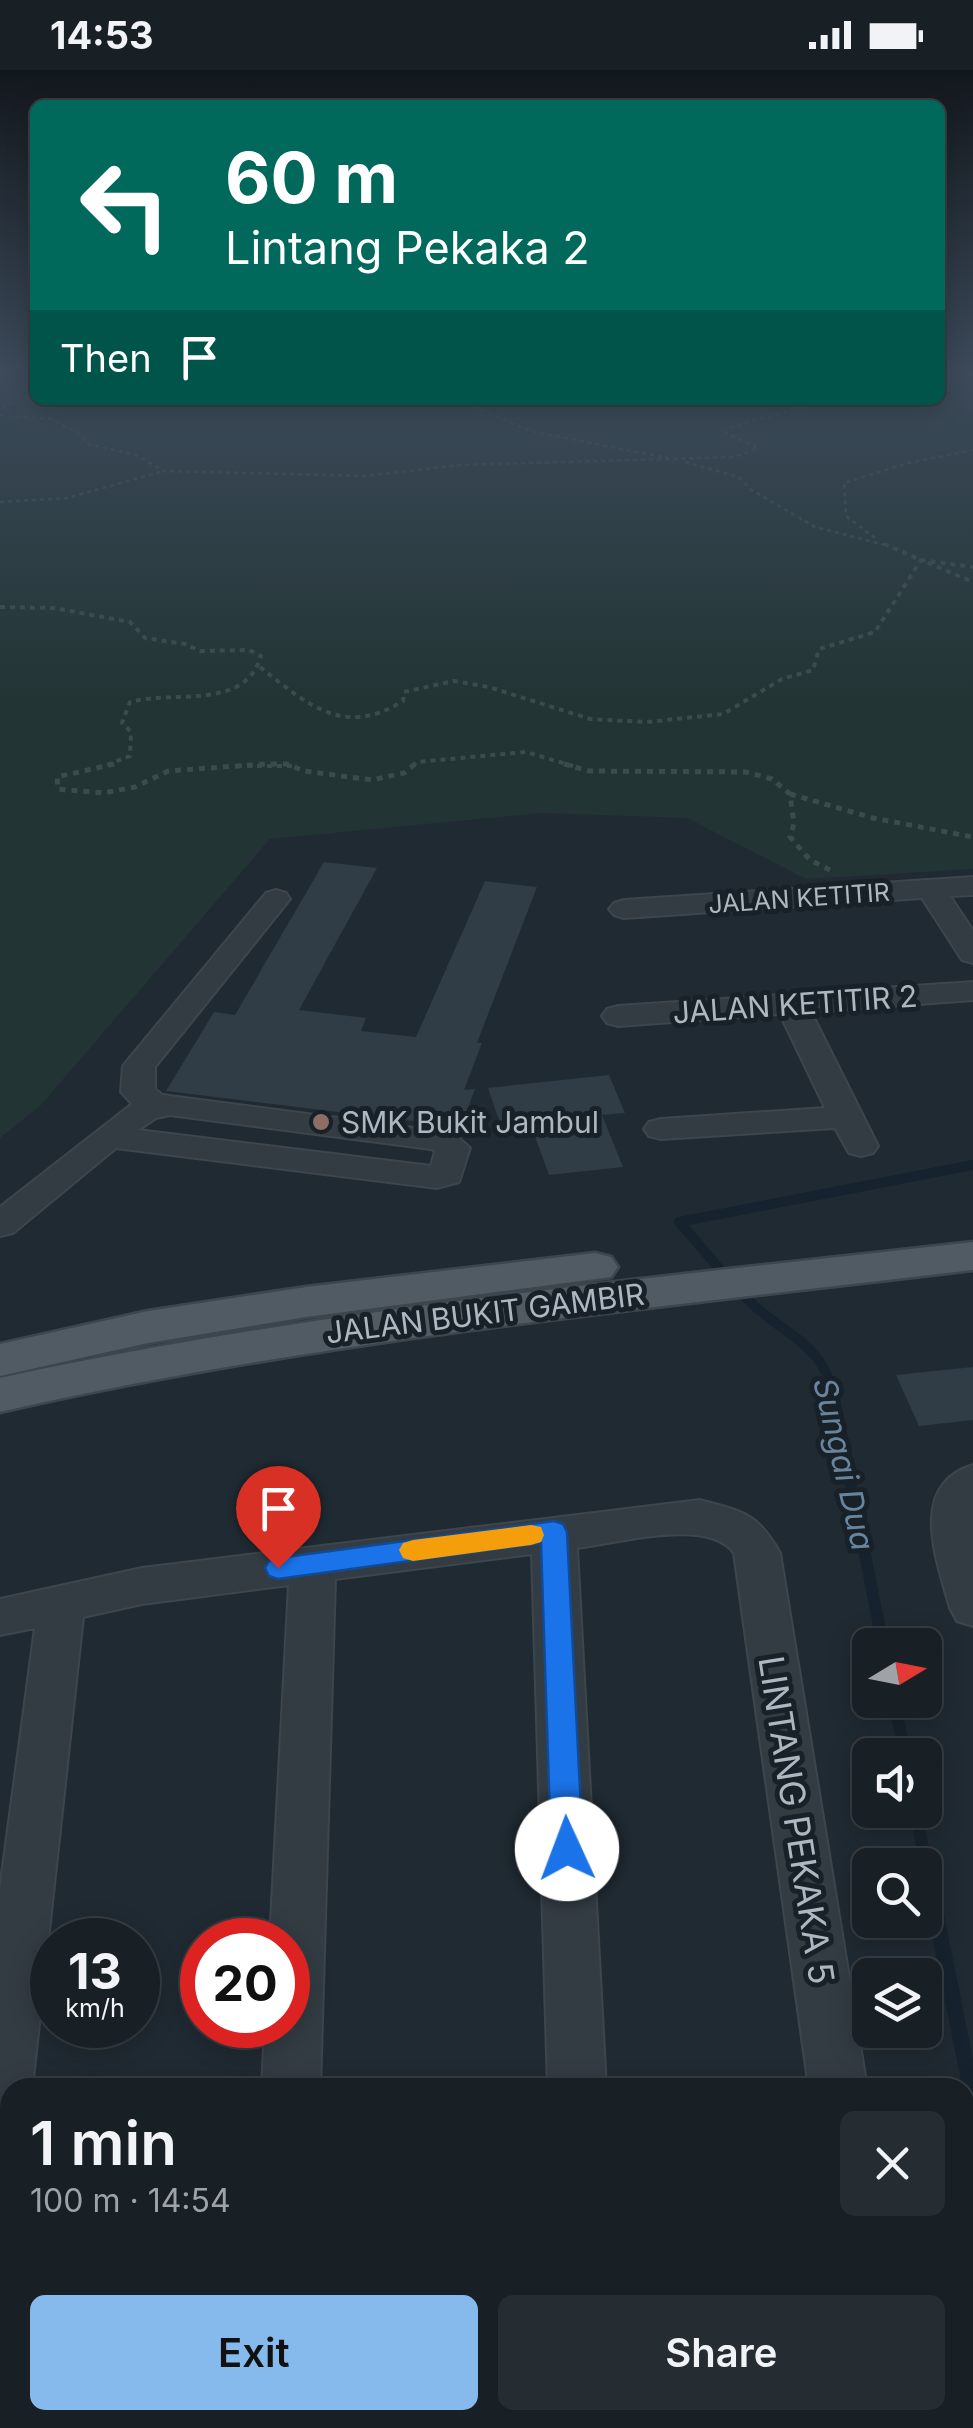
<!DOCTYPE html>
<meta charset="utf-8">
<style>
:root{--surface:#182026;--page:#252d32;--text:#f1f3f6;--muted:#9fa3a7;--line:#363e43;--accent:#87baec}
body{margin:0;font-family:Inter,sans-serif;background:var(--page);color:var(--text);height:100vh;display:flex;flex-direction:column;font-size:38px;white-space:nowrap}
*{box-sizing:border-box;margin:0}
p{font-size:32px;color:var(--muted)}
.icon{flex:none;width:55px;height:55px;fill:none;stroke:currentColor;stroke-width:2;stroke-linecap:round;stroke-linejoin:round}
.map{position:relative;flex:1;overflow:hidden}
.panel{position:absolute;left:0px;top:2008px;width:975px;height:352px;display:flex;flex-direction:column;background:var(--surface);border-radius:30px 30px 0 0;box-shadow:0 5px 25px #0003,0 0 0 2px var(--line)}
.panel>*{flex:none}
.top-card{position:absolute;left:30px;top:30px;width:915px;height:305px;border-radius:15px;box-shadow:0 5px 25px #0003,0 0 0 2px var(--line);background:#00695c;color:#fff;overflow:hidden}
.needle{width:65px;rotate:80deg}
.fabs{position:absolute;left:852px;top:1558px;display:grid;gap:20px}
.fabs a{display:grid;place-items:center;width:90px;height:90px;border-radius:15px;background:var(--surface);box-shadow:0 5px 25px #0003,0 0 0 2px var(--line);font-size:50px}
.speed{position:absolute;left:30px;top:1848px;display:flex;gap:20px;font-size:50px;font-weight:700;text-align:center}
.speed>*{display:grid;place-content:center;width:130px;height:130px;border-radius:50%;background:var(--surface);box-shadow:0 5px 25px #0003,0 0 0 2px var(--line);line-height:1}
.speed small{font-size:25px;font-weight:400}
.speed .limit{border:15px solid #d22;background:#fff;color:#111}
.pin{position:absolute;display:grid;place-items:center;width:85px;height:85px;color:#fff;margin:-102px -42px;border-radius:50% 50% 50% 0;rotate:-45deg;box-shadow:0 0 10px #0007}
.pin .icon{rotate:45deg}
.me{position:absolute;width:110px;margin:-55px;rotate:358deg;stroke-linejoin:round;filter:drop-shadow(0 0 8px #0008)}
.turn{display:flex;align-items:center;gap:35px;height:210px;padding:0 30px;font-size:45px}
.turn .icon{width:130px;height:130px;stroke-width:2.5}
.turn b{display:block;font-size:70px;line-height:85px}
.then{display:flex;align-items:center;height:95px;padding:0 30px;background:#0003;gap:20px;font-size:38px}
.round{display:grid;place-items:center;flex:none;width:105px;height:105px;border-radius:15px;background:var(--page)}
.overview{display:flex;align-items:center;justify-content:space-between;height:170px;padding:0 30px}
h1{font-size:60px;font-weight:600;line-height:75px}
.cta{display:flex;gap:20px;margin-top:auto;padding:20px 30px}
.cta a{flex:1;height:115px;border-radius:15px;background:var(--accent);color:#111;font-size:40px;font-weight:600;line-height:115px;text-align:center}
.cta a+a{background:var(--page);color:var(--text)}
.status{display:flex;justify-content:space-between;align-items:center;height:70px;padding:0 50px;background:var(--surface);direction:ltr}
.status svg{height:28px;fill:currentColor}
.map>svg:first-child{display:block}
.green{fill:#223434}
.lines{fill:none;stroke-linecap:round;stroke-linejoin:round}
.stream-far2{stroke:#16232e;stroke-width:10}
.stream-far1{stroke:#16232e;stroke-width:12}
.stream{stroke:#16232e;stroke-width:16}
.building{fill:#303c46}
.minor-casing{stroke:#3d454d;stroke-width:4}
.major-casing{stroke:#3d454d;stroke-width:5}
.path-far2{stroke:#3b4c4c;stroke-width:2.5;stroke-dasharray:4 4;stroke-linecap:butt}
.path-far1{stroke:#3b4c4c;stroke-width:4;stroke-dasharray:5 5;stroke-linecap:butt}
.path{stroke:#3b4c4c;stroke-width:5;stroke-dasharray:6 6;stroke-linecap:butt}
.minor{fill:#333c43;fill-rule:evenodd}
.major{fill:#515b64;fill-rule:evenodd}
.route{fill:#1a73e8;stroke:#114b97;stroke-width:2.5}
.slow{fill:#f59e0b}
.education-dot{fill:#8d6e63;stroke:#192128;stroke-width:4}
.labels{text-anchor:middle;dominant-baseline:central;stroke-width:10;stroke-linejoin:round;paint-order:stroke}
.far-street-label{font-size:25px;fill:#adb7c1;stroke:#192128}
.street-label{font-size:30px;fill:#adb7c1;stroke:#192128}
.poi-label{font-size:30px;fill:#adb7c1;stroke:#192128;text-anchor:start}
.water-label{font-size:32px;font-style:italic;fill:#69859d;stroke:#192128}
.near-street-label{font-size:35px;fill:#adb7c1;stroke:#192128}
</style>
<div class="status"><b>14:53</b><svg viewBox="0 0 49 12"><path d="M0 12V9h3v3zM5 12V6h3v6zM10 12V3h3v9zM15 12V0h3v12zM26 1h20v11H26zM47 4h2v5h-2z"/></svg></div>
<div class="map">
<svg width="973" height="2358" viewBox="0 0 973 2358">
<rect width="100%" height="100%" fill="#202a32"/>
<path class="green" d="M0,302H35V330H940V302H973V799L806,809L687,748L542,743L270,769L41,1035L0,1068Z"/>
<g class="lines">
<path class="stream-far2" d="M835,1332C824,1276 797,1272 758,1239C729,1214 705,1180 679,1152L973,1095"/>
<path class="stream-far1" d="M834,1329L883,1575
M894,1630L905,1685
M915,1740L924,1784"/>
<path class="stream" d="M923,1781L973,2030"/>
</g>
<path class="building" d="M324,792L377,798L299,940L366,948L361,961L416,967L485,811L537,817L477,973H482L464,1020L475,1019L461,1057L166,1021L214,942L235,945Z
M609,1005L625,1043L602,1045L623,1097L549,1105L530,1053L501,1056L488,1018Z
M973,1297V1350L919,1356L896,1305Z"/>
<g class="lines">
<g class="minor-casing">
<path id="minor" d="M973,807V825L950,826L973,861V893L962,890L922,828L624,848L614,845L609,839L614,833L624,830Z
M276,820L286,823L290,829L155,997V1019L162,1025L453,1063L470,1078L459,1112L437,1118L116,1078L13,1163L0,1166V1137L132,1034L121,1022L123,996L266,823ZM170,1045L431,1079L435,1081L431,1096L138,1060L156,1048Z
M973,912V930L811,942L878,1076L873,1083L861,1086L849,1083L835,1058L661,1069L649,1066L644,1059L649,1052L661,1049L825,1038L780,944L618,956L607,953L602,946L607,939L618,936Z
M973,1395V1556L957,1551L950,1538C937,1491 907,1415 973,1395Z
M700,1430C743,1442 757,1442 780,1483L867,2018H809L734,1483C708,1447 618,1473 577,1478L606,2018H548L532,1484L335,1509L320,2018H262L265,1955H288V1870H270L289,1515L142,1534L83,1547L32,2018H10V2068L0,2072V1819L35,1558L0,1565V1529L142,1498Z
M244,2350H310L309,2358H243Z
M559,2350H625V2358H559Z
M856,2350H922L923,2358H857Z"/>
</g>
<g class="major-casing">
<path id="major" d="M973,1172V1200C647,1239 320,1269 0,1342V1308C321,1238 647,1209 973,1172Z
M595,1183L611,1187L618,1197L611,1207L306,1247L148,1273L0,1306V1274L148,1241L306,1217Z"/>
</g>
<path class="path-far2" d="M940,306L973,303
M0,324L26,327L0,338
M459,330L530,361L668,388
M0,345L52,349L79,364L88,374L136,385L164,401L366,406L459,395L735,387L758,378L726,363L731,357L816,333L872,330
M685,392L739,407L750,419L815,457L889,476
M0,432L67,428L164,401
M875,468L846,446L844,413L908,393L973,380"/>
<path class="path-far1" d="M884,474L921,490L973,497
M0,537L54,538L130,552L145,568L185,574L200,581L249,580L261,586C245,641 174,620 130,632L122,653L131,662L130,686L104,696
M260,597C308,635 344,668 403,631L404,622L454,611L489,617L590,649L647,652L723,644L782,609L813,600L819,579L875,562L921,490L973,512
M237,696H292
M412,696L417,692L526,682L573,696"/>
<path class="path" d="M114,694L57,707L58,719L103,723L135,717L168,701L265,694H287L304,701L372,710L404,703L415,694
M564,694L589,701L746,702L772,709L790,724L794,754L790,767L810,790L830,800
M790,724L873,748L973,767"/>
<use href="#minor" class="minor"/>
<use href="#major" class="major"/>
</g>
<linearGradient id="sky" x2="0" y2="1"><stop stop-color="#12171c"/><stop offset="0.48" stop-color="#3c4a5a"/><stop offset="1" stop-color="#3c4a5a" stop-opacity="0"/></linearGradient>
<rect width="973" height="632" fill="url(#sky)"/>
<path class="route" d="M554,1451L563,1454L567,1462L583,1779L578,1789L567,1793L556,1789L551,1779L541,1473L278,1509L269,1506L265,1498L269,1491L278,1488Z"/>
<path class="slow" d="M531,1455L541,1457L544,1465L541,1472L531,1475L413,1491L403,1488L399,1480L403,1473L413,1470Z"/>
<circle class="education-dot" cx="321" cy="1052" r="10"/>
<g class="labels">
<g class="far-street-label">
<text transform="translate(799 828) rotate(-4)">JALAN KETITIR</text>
</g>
<g class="street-label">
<text transform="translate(795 934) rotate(-4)">JALAN KETITIR 2</text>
<text transform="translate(485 1243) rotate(-7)">JALAN BUKIT GAMBIR</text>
</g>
<g class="poi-label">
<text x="341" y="1052">SMK Bukit Jambul</text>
</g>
<g class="water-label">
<text transform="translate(844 1394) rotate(77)">Sungai Dua</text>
</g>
<g class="near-street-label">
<text transform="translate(797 1750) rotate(81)">LINTANG PEKAKA 5</text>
</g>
</g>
</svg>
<div class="fabs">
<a><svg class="needle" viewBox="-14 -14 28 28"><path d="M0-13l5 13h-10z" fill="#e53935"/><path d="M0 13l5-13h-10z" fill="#9fa3a7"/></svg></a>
<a><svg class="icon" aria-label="sound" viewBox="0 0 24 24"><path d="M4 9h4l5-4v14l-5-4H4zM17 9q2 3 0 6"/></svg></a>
<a><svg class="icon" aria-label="search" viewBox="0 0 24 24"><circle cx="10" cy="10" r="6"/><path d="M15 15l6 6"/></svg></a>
<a><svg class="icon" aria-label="layers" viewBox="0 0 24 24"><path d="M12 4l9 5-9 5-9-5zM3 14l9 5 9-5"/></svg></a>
</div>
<div class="speed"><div>13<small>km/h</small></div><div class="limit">20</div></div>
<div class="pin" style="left:278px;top:1498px;background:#d93025"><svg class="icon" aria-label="arrive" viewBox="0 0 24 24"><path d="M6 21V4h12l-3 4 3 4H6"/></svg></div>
<svg class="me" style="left:567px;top:1779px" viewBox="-20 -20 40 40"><circle r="19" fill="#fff"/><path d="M0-13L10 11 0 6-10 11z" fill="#1a73e8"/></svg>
<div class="top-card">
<div class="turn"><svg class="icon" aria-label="left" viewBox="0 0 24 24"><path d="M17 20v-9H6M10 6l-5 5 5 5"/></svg><div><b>60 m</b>Lintang Pekaka 2</div></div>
<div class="then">Then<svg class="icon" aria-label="arrive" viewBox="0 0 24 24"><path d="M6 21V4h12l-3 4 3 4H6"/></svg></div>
</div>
<section class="panel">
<div class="overview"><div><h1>1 min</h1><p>100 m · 14:54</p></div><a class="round"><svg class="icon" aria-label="close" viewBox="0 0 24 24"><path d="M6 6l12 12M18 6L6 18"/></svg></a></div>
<div class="cta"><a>Exit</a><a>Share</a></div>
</section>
</div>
